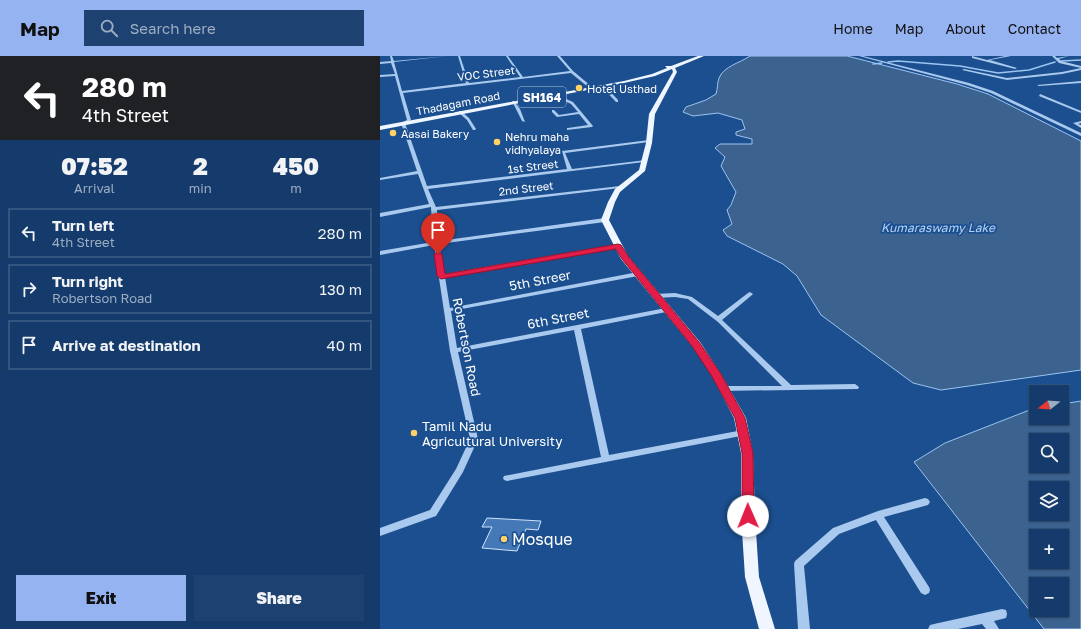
<!DOCTYPE html>
<meta charset="utf-8">
<style>
:root{--surface:#143b6b;--page:#1d4271;--text:#f1f3f6;--muted:#9dadc1;--line:#33557e;--accent:#95b2f1}
body{margin:0;font-family:"Golos Text",sans-serif;background:var(--page);color:var(--text);height:100vh;display:flex;flex-direction:column;font-size:15px;white-space:nowrap}
*{box-sizing:border-box;margin:0}
p{font-size:13px;color:var(--muted)}
.icon{flex:none;width:22px;height:22px;fill:none;stroke:currentColor;stroke-width:2;stroke-linecap:round;stroke-linejoin:round}
.map{position:relative;flex:1;overflow:hidden}
.details{display:flex;flex-direction:column;background:var(--surface);width:380px}
.details>*{flex:none}
.banner{background:#202124;color:#fff;overflow:hidden}
.needle{width:26px;rotate:253deg}
.tools{position:absolute;left:649px;top:329px;display:grid;gap:8px}
.tools a{display:grid;place-items:center;width:40px;height:40px;border-radius:0px;background:var(--surface);box-shadow:0 1px 3px #0004,0 0 0 1px var(--line);font-size:20px}
.pin{position:absolute;display:grid;place-items:center;width:34px;height:34px;color:#fff;margin:-41px -17px;border-radius:50% 50% 50% 0;rotate:-45deg;box-shadow:0 0 4px #0007}
.pin .icon{rotate:45deg}
.me{position:absolute;width:44px;margin:-22px;rotate:359deg;stroke-linejoin:round;filter:drop-shadow(0 0 3px #0008)}
.turn{display:flex;align-items:center;gap:14px;height:84px;padding:0 16px;font-size:18px}
.turn .icon{width:52px;height:52px;stroke-width:2.5}
.turn b{display:block;font-size:28px;line-height:34px}
.eta{display:flex;justify-content:space-evenly;align-items:center;height:68px;text-align:center}
.eta b{font-size:24px;font-weight:800;line-height:28px}
.action{display:flex;gap:8px;margin-top:auto;padding:8px 16px}
.action a{flex:1;height:46px;border-radius:0px;background:var(--accent);color:#111;font-size:16px;font-weight:800;line-height:46px;text-align:center}
.action a+a{background:var(--page);color:var(--text)}
ul{padding:0;list-style:none}
li{display:flex;align-items:center;gap:12px;height:50px;margin:0 8px 6px;padding:0 8px;border:2px solid var(--line);border-radius:0px}
li div{flex:1}
li b{display:block;font-size:15px}
li em{font-style:normal}
header{display:flex;align-items:center;gap:24px;box-sizing:border-box;height:56px;padding:0 20px;background:var(--accent);color:#111}
header strong{font-size:19px}
nav{display:flex;gap:22px;margin-inline-start:auto;font-size:14px}
.search{width:280px;height:36px;background:var(--page);display:flex;align-items:center;gap:10px;box-sizing:border-box;padding:0 14px;border-radius:0px;color:var(--muted);font-size:15px}
main{display:flex;flex:1;min-height:0}
.map>svg:first-child{display:block}
.water{fill:#3c6290;stroke:#9cc4f0;fill-rule:evenodd}
.lines{fill:none;stroke-linecap:round;stroke-linejoin:round}
.stream{stroke:#9cc4f0;stroke-width:1.5}
.building{fill:#4478b7;stroke:#cfe3fa}
.minor{fill:#a9c9ee;fill-rule:evenodd}
.major{fill:#f0f6ff;fill-rule:evenodd}
.route{fill:#e11d48;stroke:#92132f}
.poi-dot{fill:#ffd166;stroke:#1b4f8f;stroke-width:1.5}
.labels{text-anchor:middle;dominant-baseline:central;stroke-width:3.5;stroke-linejoin:round;paint-order:stroke}
.far-street-label{font-size:11px;fill:#fff;stroke:#1b4f8f}
.far-poi-label{font-size:11px;fill:#fff;stroke:#1b4f8f;text-anchor:start}
.shield{fill:#1b4f8f;stroke:#bbcadd;stroke-width:1}
.shield-label{font-size:12px;font-weight:bold;fill:#fff}
.far-water-label{font-size:12px;font-style:italic;fill:#b5d3f5;stroke:#1b4f8f}
.street-label{font-size:13px;fill:#fff;stroke:#1b4f8f}
.poi-label{font-size:13px;fill:#fff;stroke:#1b4f8f;text-anchor:start}
.near-poi-label{font-size:16px;fill:#fff;stroke:#1b4f8f;text-anchor:start}
</style>
<header>
<strong>Map</strong>
<div class="search"><svg class="icon" aria-label="search" viewBox="0 0 24 24"><circle cx="10" cy="10" r="6"/><path d="M15 15l6 6"/></svg>Search here</div>
<nav><a>Home</a><a>Map</a><a>About</a><a>Contact</a></nav>
</header>
<main>
<section class="details">
<div class="banner">
<div class="turn"><svg class="icon" aria-label="left" viewBox="0 0 24 24"><path d="M17 20v-9H6M10 6l-5 5 5 5"/></svg><div><b>280 m</b>4th Street</div></div>
</div>
<div class="eta">
<div><b>07:52</b><p>Arrival</p></div>
<div><b>2</b><p>min</p></div>
<div><b>450</b><p>m</p></div>
</div>
<ul>
<li><svg class="icon" aria-label="left" viewBox="0 0 24 24"><path d="M17 20v-9H6M10 6l-5 5 5 5"/></svg><div><b>Turn left</b><p>4th Street</p></div><em>280 m</em></li>
<li><svg class="icon" aria-label="right" viewBox="0 0 24 24"><path d="M7 20v-9h11M14 6l5 5-5 5"/></svg><div><b>Turn right</b><p>Robertson Road</p></div><em>130 m</em></li>
<li><svg class="icon" aria-label="arrive" viewBox="0 0 24 24"><path d="M6 21V4h12l-3 4 3 4H6"/></svg><div><b>Arrive at destination</b></div><em>40 m</em></li>
</ul>
<div class="action"><a>Exit</a><a>Share</a></div>
</section>
<div class="map">
<svg width="701" height="573" viewBox="0 0 701 573">
<rect width="100%" height="100%" fill="#1b4f8f"/>
<path class="water" d="M370,0H467L577,28L608,38L701,85V314L561,334L533,327L441,259L417,220L403,208L347,180L343,174L352,168L347,154L351,149L356,136L341,110L345,101L335,92L340,88H372V83L356,79V76L365,73L362,64L338,57L313,60L303,56L306,51L326,44L336,38C338,32 337,27 339,22C344,10 360,7 370,0Z
M701,345V573H664L534,406L565,387L647,355L656,353V362H682V348ZM656,384H682V410H656ZM656,432H682V458H656ZM656,480H682V506H656ZM656,528H682V554H656Z"/>
<g class="lines">
<path class="stream" d="M681,5L701,4
M508,6L518,5L580,10L618,17L649,14L675,6
M493,8L502,7"/>
</g>
<path class="building" d="M107,462L161,465L158,474L146,473L137,495L102,492L112,471H102Z"/>
<g class="lines">
<path class="minor" d="M10,0H12L14,5L68,0L14,6L22,35L86,27L78,0H80L89,27L140,21L126,0H128L143,21L190,15L177,0H180L193,15L211,30L208,31L191,17L23,37L31,64L25,67L47,130L187,113L182,95L269,84L271,85L269,86L185,97L192,113L266,104V106H264L48,133L56,151L240,130L242,131L240,132L57,154L59,185L225,162L228,164L225,166L59,188L64,218L238,188L241,190L238,192L65,221L70,252L258,216L261,218L258,220L71,255L77,292L286,252L288,253L289,254L286,256L201,273L229,399L363,374L366,375L367,377L366,379L127,425L124,424L123,422L124,420L221,401L194,274L78,296L98,383L83,416L56,460L0,480V472L50,454L76,413L90,383L70,295L54,189L0,199V195L53,186L51,151L0,161V157L49,148L38,118L0,124V122L37,115L21,67L27,64L15,20L0,21V19L15,18L11,7L0,8V6L11,5Z
M479,0H483L589,27L613,35L701,77V80L611,37L587,29Z
M592,0L607,4L625,0H631L610,4L637,12L635,13L592,2Z
M672,0H675L677,2L689,0L679,3L681,5L701,10V12L679,7Z
M701,12V14L682,18L627,24L582,14L584,13L627,22L682,16Z
M701,25V27L659,30L657,29Z
M222,29H224L238,44V46H236L222,31Z
M175,38L193,46L213,70L212,71L187,74V72H188L208,69L199,58L177,61L172,56V54H174L179,59L198,56L191,48L174,40Z
M660,38L701,55V57L659,40Z
M132,45H134L140,53L145,66L142,65Z
M79,55H81L89,62L96,73L95,74H93L87,64L79,57Z
M701,65V67L698,68L701,69V72L693,67Z
M370,236L373,238L372,239L342,264L411,329L475,328L479,331L478,333L341,335L340,333L341,331L344,330H402L338,266L308,243L295,241L275,242L272,240L275,238L295,237L312,241L338,260L368,237Z
M545,442L548,443L550,446L548,449L504,461L549,531L550,534L549,537L545,539L541,537L496,464L459,478L424,510L430,573H418L414,508L415,505L453,472L498,455Z
M622,553L626,554L627,558L626,562L614,565L619,573H606L602,568L578,573H548L550,569L554,568Z"/>
<path class="major" d="M318,0H324L295,12L297,16L275,58L272,87L265,115L240,136L235,146L229,164L248,200L320,286L341,318L366,362L373,397L375,460L379,521L395,573H379L365,521L361,460V397L354,362L331,318L312,290L241,203L221,164L228,146L235,133L259,114L266,87L269,58L293,16L292,13L275,20L244,27L0,74V70L244,25L272,18L287,12L285,10H291Z"/>
</g>
<path class="route" d="M238,188L241,189L248,200L319,286L341,318L365,362L373,397L374,460L373,464L368,465L364,464L362,460V397L355,362L331,319L312,290L242,203L236,193L61,223L57,220L54,198L58,196L62,198L65,218Z"/>
<g class="poi-dot">
<circle cx="199" cy="32" r="4"/>
<circle cx="13" cy="77" r="4"/>
<circle cx="117" cy="86" r="4"/>
<circle cx="34" cy="377" r="4"/>
<circle cx="124" cy="483" r="4"/>
</g>
<g class="labels">
<g class="far-street-label">
<text transform="translate(106 17) rotate(-7)">VOC Street</text>
<text transform="translate(78 47) rotate(-11)">Thadagam Road</text>
<text transform="translate(153 110) rotate(-7)">1st Street</text>
<text transform="translate(146 132) rotate(-7)">2nd Street</text>
</g>
<g class="far-poi-label">
<text x="207" y="32">Hotel Usthad</text>
<text x="21" y="77">Aasai Bakery</text>
<text x="125" y="80">Nehru maha<tspan x="125" dy="13">vidhyalaya</tspan></text>
</g>
<rect class="shield" x="138" y="31" width="48" height="20" rx="3"/>
<g class="shield-label">
<text x="162" y="41">SH164</text>
</g>
<g class="far-water-label">
<text x="558" y="171">Kumaraswamy Lake</text>
</g>
<g class="street-label">
<text transform="translate(160 224) rotate(-11)">5th Streer</text>
<text transform="translate(178 262) rotate(-11)">6th Street</text>
<text transform="translate(87 291) rotate(79)">Robertson Road</text>
</g>
<g class="poi-label">
<text x="42" y="370">Tamil Nadu<tspan x="42" dy="15">Agricultural University</tspan></text>
</g>
<g class="near-poi-label">
<text x="132" y="483">Mosque</text>
</g>
</g>
</svg>
<div class="tools">
<a><svg class="needle" viewBox="-14 -14 28 28"><path d="M0-13l5 13h-10z" fill="#e53935"/><path d="M0 13l5-13h-10z" fill="#9dadc1"/></svg></a>
<a><svg class="icon" aria-label="search" viewBox="0 0 24 24"><circle cx="10" cy="10" r="6"/><path d="M15 15l6 6"/></svg></a>
<a><svg class="icon" aria-label="layers" viewBox="0 0 24 24"><path d="M12 4l9 5-9 5-9-5zM3 14l9 5 9-5"/></svg></a>
<a>+</a>
<a>−</a>
</div>
<div class="pin" style="left:58px;top:198px;background:#d93025"><svg class="icon" aria-label="arrive" viewBox="0 0 24 24"><path d="M6 21V4h12l-3 4 3 4H6"/></svg></div>
<svg class="me" style="left:368px;top:460px" viewBox="-20 -20 40 40"><circle r="19" fill="#fff"/><path d="M0-13L10 11 0 6-10 11z" fill="#e11d48"/></svg>
</div>
</main>
